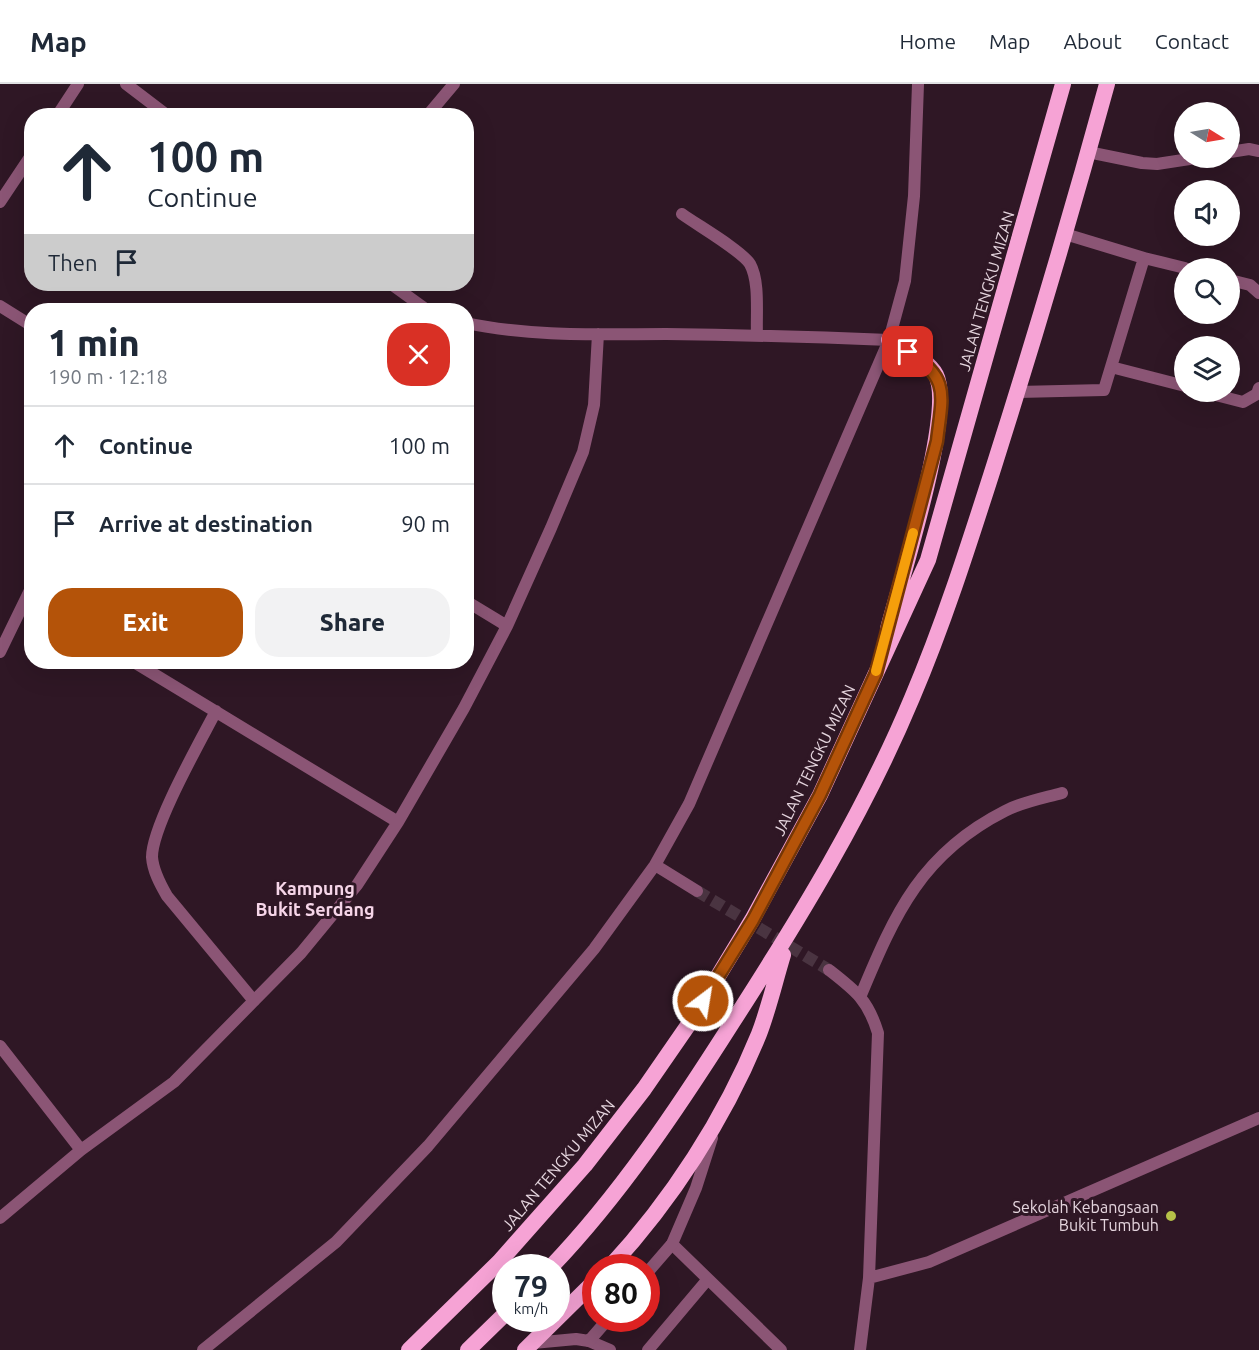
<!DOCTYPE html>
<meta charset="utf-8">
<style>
:root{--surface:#fff;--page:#f2f2f3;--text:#1f2937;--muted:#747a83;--line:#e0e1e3;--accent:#b45309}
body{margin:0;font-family:Ubuntu,sans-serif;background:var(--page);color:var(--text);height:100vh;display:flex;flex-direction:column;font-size:22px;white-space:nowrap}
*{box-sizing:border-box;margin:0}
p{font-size:20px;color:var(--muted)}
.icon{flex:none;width:33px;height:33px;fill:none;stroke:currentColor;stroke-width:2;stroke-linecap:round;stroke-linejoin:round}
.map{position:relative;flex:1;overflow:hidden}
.details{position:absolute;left:24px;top:219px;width:450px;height:366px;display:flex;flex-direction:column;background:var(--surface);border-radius:24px;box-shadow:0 6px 24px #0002}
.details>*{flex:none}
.top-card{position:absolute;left:24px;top:24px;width:450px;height:183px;border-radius:24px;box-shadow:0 6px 24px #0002;background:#fff;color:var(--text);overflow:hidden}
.needle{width:39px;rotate:101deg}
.fabs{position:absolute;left:1174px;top:18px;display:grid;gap:12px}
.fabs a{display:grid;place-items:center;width:66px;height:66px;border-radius:50%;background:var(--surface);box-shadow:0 6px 24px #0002;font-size:30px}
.speed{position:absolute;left:492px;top:1170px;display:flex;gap:12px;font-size:30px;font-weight:700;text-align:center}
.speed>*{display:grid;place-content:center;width:78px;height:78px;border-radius:50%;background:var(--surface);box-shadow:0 6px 24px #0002;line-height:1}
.speed small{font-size:15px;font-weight:400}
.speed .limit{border:9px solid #d22;background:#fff;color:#111}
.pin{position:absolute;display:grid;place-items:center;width:51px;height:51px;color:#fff;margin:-26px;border-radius:12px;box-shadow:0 3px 9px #0006}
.me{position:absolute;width:66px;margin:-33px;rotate:31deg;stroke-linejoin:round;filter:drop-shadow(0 0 4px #0008)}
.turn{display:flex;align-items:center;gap:21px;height:126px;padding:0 24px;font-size:27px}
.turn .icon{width:78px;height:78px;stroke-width:2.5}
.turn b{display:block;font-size:42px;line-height:51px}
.then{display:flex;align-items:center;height:57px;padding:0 24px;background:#0003;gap:12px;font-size:22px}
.round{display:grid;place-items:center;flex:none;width:63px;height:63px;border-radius:24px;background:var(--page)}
.overview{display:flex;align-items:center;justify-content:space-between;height:102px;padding:0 24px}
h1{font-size:36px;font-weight:800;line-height:45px}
.action{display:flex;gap:12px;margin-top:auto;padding:12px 24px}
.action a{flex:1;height:69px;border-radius:24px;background:var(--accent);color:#fff;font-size:24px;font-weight:800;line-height:69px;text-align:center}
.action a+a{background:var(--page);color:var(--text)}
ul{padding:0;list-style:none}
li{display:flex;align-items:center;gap:18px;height:78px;padding:0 24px;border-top:2px solid var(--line)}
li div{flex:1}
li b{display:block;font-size:22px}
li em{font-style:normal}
header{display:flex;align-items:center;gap:36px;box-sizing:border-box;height:84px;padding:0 30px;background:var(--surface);border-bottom:2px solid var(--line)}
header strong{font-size:28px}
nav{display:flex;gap:33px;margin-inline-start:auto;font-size:21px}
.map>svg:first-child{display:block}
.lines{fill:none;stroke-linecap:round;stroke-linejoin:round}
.minor-tunnel{stroke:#4a3441;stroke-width:12;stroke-dasharray:12 6;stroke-linecap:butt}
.service{stroke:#8b5575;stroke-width:12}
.minor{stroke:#8b5575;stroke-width:12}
.trunk{stroke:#f6a3d5;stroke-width:16}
.route-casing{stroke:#753606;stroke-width:15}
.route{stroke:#b45309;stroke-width:10}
.slow{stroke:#f59e0b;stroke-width:10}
.poi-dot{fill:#b6c148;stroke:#2f1725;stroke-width:2}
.labels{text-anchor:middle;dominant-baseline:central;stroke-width:6;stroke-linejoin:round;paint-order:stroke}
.street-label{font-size:16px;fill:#e5d5de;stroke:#2f1725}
.poi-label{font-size:16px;fill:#e5d5de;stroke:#2f1725;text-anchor:end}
.neighbourhood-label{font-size:18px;font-weight:bold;fill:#f6d5e8;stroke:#2f1725}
</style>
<header>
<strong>Map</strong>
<nav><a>Home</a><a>Map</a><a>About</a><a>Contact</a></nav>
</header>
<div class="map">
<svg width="1259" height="1266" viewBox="0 0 1259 1266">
<rect width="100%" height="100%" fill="#2f1725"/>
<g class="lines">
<path class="minor-tunnel" d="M697,807L829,886"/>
<path class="service" d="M1144,174L1185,184
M1230,196L1250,201L1259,209
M1111,283L1185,302
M1018,308L1104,306L1144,174L1065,150
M1204,308L1243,318L1257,310L1259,304
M861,911C895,829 922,769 1005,727C1022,718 1044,714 1062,709
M672,1160L781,1266
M589,1257L610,1266
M648,1266L708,1195"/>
<path class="minor" d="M126,0L168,32
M57,32L78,0
M427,32L454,0
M1088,68L1142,79L1157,80L1196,74
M1230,68L1249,65L1259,67
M0,118L32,70
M682,130C697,141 741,166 750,180C760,198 756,230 757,251
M391,200L427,226
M0,222L32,242
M466,239C531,253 601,250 666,250C740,251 815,253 889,256
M466,517L507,542
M0,568L32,502
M134,578L398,738
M216,627C200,658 152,742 152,773C153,787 160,800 167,812L254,917
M655,781L697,807
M829,886C856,907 868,916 878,949L869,1194L860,1266
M0,962L81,1066
M0,1134L81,1066L174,998L301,869L357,801L398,738L464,624L507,542L551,444L583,368L594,321L598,250
M646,1190L672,1160L696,1104L712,1054
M869,1194L929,1178L1259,1034
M533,1259L576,1255L589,1257L609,1234
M203,1266L336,1158L428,1062L594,865L655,781L689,720L889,256L905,197L914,112L918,0"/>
<path class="trunk" d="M888,545C900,498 955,328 936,291C928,275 904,266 889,256
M550,1184C620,1111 678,1024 732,939C799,835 864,729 912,614C944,539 969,460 994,382C1034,256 1072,128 1107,0
M609,1184C671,1117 725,1034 759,950C769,924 775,897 783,871
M409,1266L499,1178L585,1081L644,1005L691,937L752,836L820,711L928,476L1063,0
M468,1266L506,1229
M525,1266L596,1196"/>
</g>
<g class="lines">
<g class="route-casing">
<path id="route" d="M703,917L753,836L820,711L876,589L937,357C942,312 951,294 908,268"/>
</g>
<use href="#route" class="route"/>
<path class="slow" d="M876,587L913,449"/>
</g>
<circle class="poi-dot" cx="1171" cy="1132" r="6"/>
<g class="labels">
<g class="street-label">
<text transform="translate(986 207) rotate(-74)">JALAN TENGKU MIZAN</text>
<text transform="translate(814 676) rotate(-64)">JALAN TENGKU MIZAN</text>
<text transform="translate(558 1081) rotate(-50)">JALAN TENGKU MIZAN</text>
</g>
<g class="poi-label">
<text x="1159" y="1123">Sekolah Kebangsaan<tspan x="1159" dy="18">Bukit Tumbuh</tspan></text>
</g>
<g class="neighbourhood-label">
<text x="315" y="804">Kampung<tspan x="315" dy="21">Bukit Serdang</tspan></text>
</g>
</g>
</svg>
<div class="fabs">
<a><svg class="needle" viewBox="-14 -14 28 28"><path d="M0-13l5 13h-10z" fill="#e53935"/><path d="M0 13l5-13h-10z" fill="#747a83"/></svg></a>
<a><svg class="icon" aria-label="sound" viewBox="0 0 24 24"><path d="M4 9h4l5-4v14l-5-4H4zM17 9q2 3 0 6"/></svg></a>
<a><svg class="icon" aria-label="search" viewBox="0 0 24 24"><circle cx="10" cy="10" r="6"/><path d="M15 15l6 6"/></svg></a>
<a><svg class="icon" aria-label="layers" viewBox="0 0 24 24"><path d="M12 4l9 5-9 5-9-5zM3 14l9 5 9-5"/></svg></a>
</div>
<div class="speed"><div>79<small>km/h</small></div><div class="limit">80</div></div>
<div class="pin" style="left:908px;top:268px;background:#d93025"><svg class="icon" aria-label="arrive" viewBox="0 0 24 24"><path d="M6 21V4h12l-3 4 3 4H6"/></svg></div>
<svg class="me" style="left:703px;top:917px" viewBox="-20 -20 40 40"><circle r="17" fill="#b45309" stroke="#fff" stroke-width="3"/><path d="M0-11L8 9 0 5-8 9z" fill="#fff"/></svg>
<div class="top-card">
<div class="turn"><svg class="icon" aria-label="ahead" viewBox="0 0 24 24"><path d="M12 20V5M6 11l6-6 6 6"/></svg><div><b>100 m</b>Continue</div></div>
<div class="then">Then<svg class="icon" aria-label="arrive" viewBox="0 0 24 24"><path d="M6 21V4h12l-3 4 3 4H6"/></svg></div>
</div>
<section class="details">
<div class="overview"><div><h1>1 min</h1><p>190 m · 12:18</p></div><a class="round" style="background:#d93025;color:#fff"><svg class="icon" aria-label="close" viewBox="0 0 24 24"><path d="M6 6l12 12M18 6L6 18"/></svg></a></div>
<ul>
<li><svg class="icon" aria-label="ahead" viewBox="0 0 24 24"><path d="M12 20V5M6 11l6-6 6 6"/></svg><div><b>Continue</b></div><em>100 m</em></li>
<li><svg class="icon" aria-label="arrive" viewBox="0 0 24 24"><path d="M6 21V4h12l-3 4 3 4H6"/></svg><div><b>Arrive at destination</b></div><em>90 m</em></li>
</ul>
<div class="action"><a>Exit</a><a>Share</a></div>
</section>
</div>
